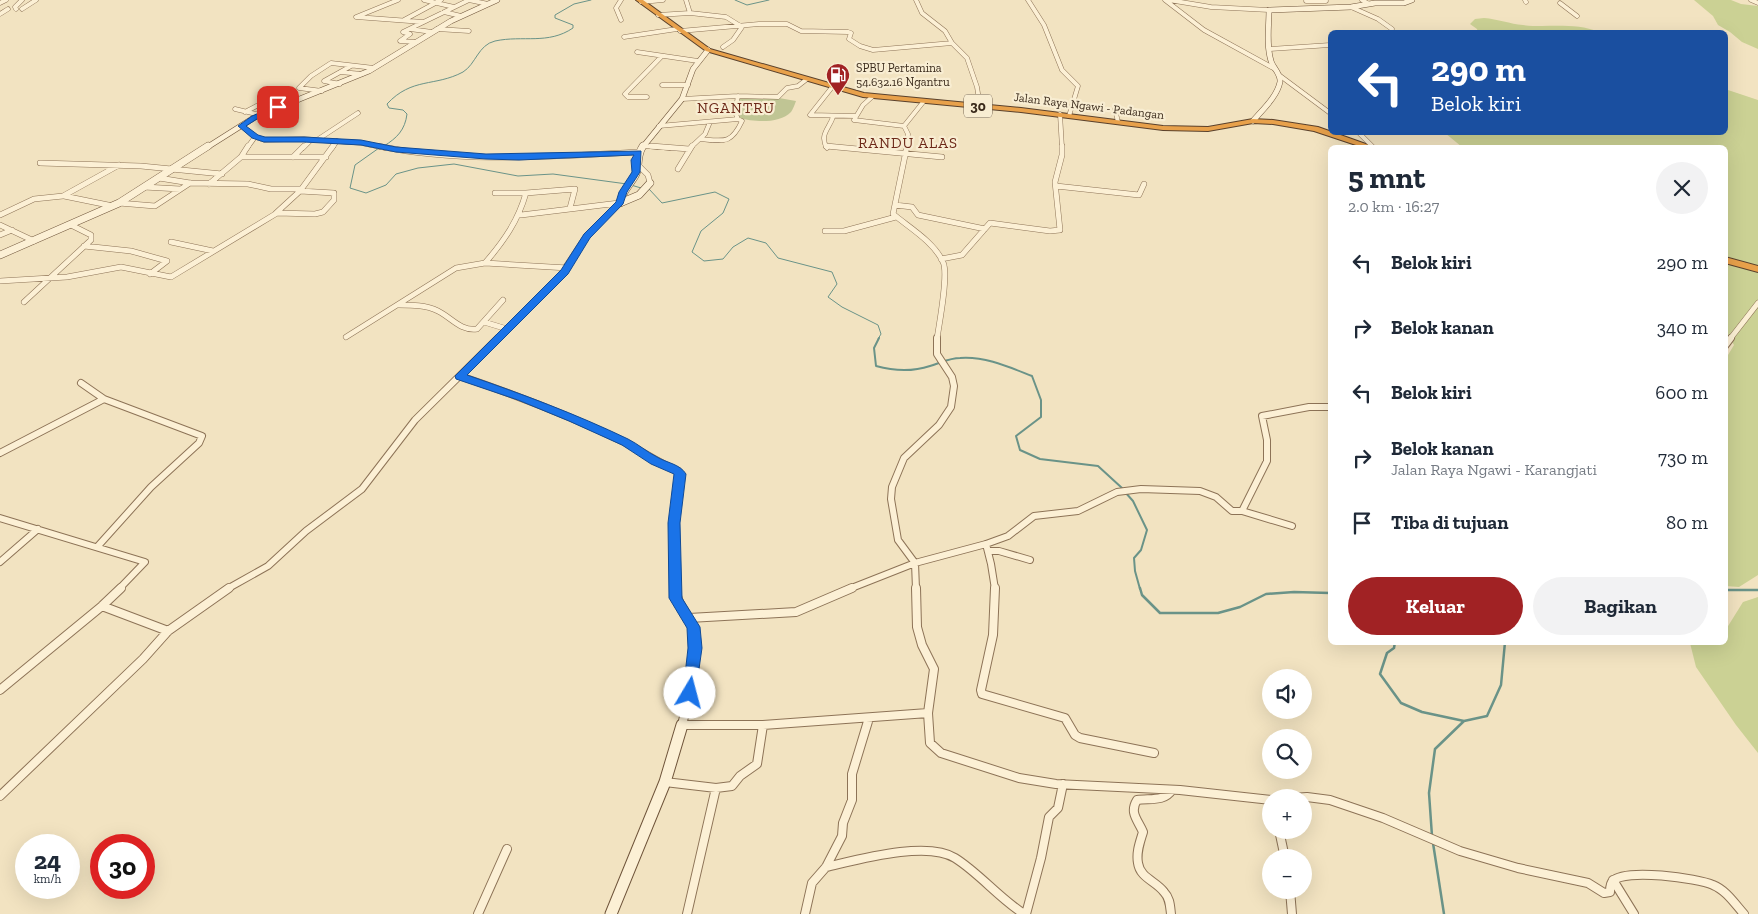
<!DOCTYPE html>
<html lang="id">
<meta charset="utf-8">
<style>
:root{--surface:#fff;--page:#f2f2f3;--text:#1f2937;--muted:#747a83;--accent:#a12224}
body{margin:0;font-family:"Zilla Slab",serif;background:var(--page);color:var(--text);height:100vh;display:flex;flex-direction:column;font-size:19px;white-space:nowrap}
*{box-sizing:border-box;margin:0}
p{font-size:16px;color:var(--muted)}
.icon{flex:none;width:28px;height:28px;fill:none;stroke:currentColor;stroke-width:2;stroke-linecap:round;stroke-linejoin:round}
.map{position:relative;flex:1;overflow:hidden}
.sheet{position:absolute;left:1328px;top:145px;width:400px;height:500px;display:flex;flex-direction:column;background:var(--surface);border-radius:8px;box-shadow:0 5px 20px #0002}
.sheet>*{flex:none}
.banner{position:absolute;left:1328px;top:30px;width:400px;height:105px;border-radius:8px;box-shadow:0 5px 20px #0002;background:#1a4fa0;color:#fff;overflow:hidden}
.fabs{position:absolute;left:1262px;top:669px;display:grid;gap:10px}
.fabs a{display:grid;place-items:center;width:50px;height:50px;border-radius:50%;background:var(--surface);box-shadow:0 5px 20px #0002;font-size:25px}
.speed{position:absolute;left:15px;top:834px;display:flex;gap:10px;font-size:25px;font-weight:700;text-align:center}
.speed>*{display:grid;place-content:center;width:65px;height:65px;border-radius:50%;background:var(--surface);box-shadow:0 5px 20px #0002;line-height:1}
.speed small{font-size:12px;font-weight:400}
.speed .limit{border:8px solid #d22;background:#fff;color:#111}
.pin{position:absolute;display:grid;place-items:center;width:42px;height:42px;color:#fff;margin:-21px;border-radius:10px;box-shadow:0 2px 8px #0006}
.me{position:absolute;width:55px;margin:-28px;rotate:8deg;stroke-linejoin:round;filter:drop-shadow(0 0 4px #0008)}
.turn{display:flex;align-items:center;gap:18px;height:105px;padding:0 20px;font-size:22px}
.turn .icon{width:65px;height:65px;stroke-width:2.5}
.turn b{display:block;font-size:35px;line-height:42px}
.round{display:grid;place-items:center;flex:none;width:52px;height:52px;border-radius:26px;background:var(--page)}
.overview{display:flex;align-items:center;justify-content:space-between;height:85px;padding:0 20px}
h1{font-size:30px;font-weight:700;line-height:38px}
.action{display:flex;gap:10px;margin-top:auto;padding:10px 20px}
.action a{flex:1;height:58px;border-radius:30px;background:var(--accent);color:#fff;font-size:20px;font-weight:700;line-height:58px;text-align:center}
.action a+a{background:var(--page);color:var(--text)}
ul{padding:0;list-style:none}
li{display:flex;align-items:center;gap:15px;height:65px;padding:0 20px}
li div{flex:1}
li b{display:block;font-size:19px}
li em{font-style:normal}
.map>svg:first-child{display:block}
.green{fill:#cbd194}
.cemetery{fill:#c0c594}
.lines{fill:none;stroke-linecap:round;stroke-linejoin:round}
.stream-far2{stroke:#6a9388;stroke-width:1}
.stream-far1{stroke:#6a9388;stroke-width:2}
.stream{stroke:#6a9388;stroke-width:2.5}
.street-far3-casing{stroke:#8d7357;stroke-width:5}
.street-far2-casing{stroke:#8d7357;stroke-width:6}
.street-far1-casing{stroke:#8d7357;stroke-width:8}
.street-casing{stroke:#8d7357;stroke-width:10}
.secondary-far2-casing{stroke:#6f543a;stroke-width:6}
.secondary-far1-casing{stroke:#6f543a;stroke-width:8}
.secondary-casing{stroke:#6f543a;stroke-width:13}
.highway-casing{stroke:#5a412c;stroke-width:2}
.street-far3{stroke:#fcf0d5;stroke-width:4}
.street-far2{stroke:#fcf0d5;stroke-width:5}
.street-far1{stroke:#fcf0d5;stroke-width:6}
.street{stroke:#fcf0d5;stroke-width:8}
.secondary-far2{stroke:#fcf0d5;stroke-width:5}
.secondary-far1{stroke:#fcf0d5;stroke-width:7}
.secondary{stroke:#fcf0d5;stroke-width:11}
.highway{fill:#e8a14b;fill-rule:evenodd}
.route{fill:#1a73e8;stroke:#114b97}
.labels{text-anchor:middle;dominant-baseline:central;stroke-width:4.5;stroke-linejoin:round;paint-order:stroke}
.far-poi-label{font-size:12px;fill:#3b2b1c;stroke:#f8edd2;text-anchor:start}
.far-street-label{font-size:12px;fill:#3b2b1c;stroke:#f8edd2}
.shield{fill:#f8edd2;stroke:#746553;stroke-width:1}
.shield-label{font-size:14px;font-weight:bold;fill:#3b2b1c}
.far-quarter-label{font-size:15px;letter-spacing:1px;fill:#6c2818;stroke:#f8edd2}
</style>
<div class="map">
<svg width="1758" height="914" viewBox="0 0 1758 914">
<rect width="100%" height="100%" fill="#f2e3c1"/>
<path class="green" d="M1694,0H1731L1741,4L1758,6V49L1742,42L1730,32L1718,25L1713,16Z
M1484,18C1498,19 1510,24 1523,25C1545,28 1577,22 1598,32H1478L1477,29L1470,24L1475,19Z
M1725,89L1758,100V575L1739,587L1725,586V360L1734,345L1725,330V148L1462,147L1445,133L1725,132Z
M1758,597V753L1736,725L1696,667L1690,643L1705,644L1708,643L1725,642V631L1743,602Z"/>
<path class="cemetery" d="M739,97L779,98L796,101C795,104 793,109 791,112C780,124 753,122 740,118L738,111Z"/>
<g class="lines">
<path class="stream-far2" d="M735,0L747,5L769,0
M384,146C397,138 405,130 407,114L403,110L389,108L387,104C412,77 435,87 463,72C476,64 478,45 495,41C523,35 548,45 573,28V25L555,18V15L574,4L591,0
M379,148L355,165L350,188L366,193L386,185L396,174L418,168L454,164L518,176L553,174L627,184
M631,185L641,188
M649,189L662,203L715,192L729,199L723,213L701,231L692,252L704,261L723,259L733,247L748,238L766,243L778,258L832,272L837,284L828,297L842,307L878,325L881,334L878,339"/>
<path class="stream-far1" d="M879,338L874,348L876,366C894,371 912,372 930,366C941,363 949,358 960,358C985,356 1009,367 1032,376L1041,400V417L1016,436L1020,450L1040,459L1098,466L1122,488
M1125,492L1133,501L1147,530L1141,550L1134,558L1135,571L1140,589"/>
<path class="stream" d="M1140,588L1142,595L1160,613H1218L1240,607L1266,594L1294,592L1330,593
M1725,590H1758
M1395,642L1394,648L1387,653L1380,674L1401,703L1422,712L1464,721L1487,716L1501,685L1505,642
M1432,836L1429,793L1435,749L1464,721
M1433,843L1444,914"/>
<g class="street-far3-casing">
<path id="street-far3" d="M398,0L356,17L423,22
M424,0L454,7
M469,0L488,4
M621,0L616,8L621,20
M686,0L690,13L726,17L742,27L733,40L723,47
M916,0L922,13L945,31L952,43L967,58L977,87L980,106
M1028,0L1044,25L1062,70L1078,86L1069,116
M1165,0L1204,30L1275,69
M1169,0L1211,7L1269,10
M1362,0L1369,4
M1525,0L1526,2
M1751,0L1758,3
M1306,1H1326
M641,2L663,0
M0,3L6,0
M1560,3L1577,16
M1351,7L1378,19L1392,29L1391,32
M16,9L15,7L22,0
M22,9L36,0
M444,12L461,16
M0,14L8,9
M658,15L690,13
M404,20L441,0
M410,29L432,32
M437,29L469,31
M680,31L759,24H787L801,31L848,32L851,33L849,39L860,46L873,50L952,43
M624,37L677,29
M415,42L400,41L410,34L403,32L469,0
M1269,49L1330,45
M637,52L698,61
M340,72L362,74
M1279,75L1330,113
M340,84L324,81L351,66
M662,85H688
M833,86L810,115L855,116
M322,91L299,88L311,76L331,63L374,68
M873,96L863,105L854,120L904,126
M647,97H628L625,94L662,56
M682,99L738,96L778,97L787,88L798,86L807,79
M265,102L284,105
M235,109L260,115
M1115,109L1118,122
M245,112L276,96L298,100
M1060,114L1062,148
M242,126L255,137L264,140L304,139L361,143L385,148
M659,126L738,119
M1358,132L1373,147
M700,139C723,141 731,145 742,121L738,119L735,112L738,96
M317,140L358,113
M644,146L670,148
M247,148L255,137
M303,148L311,140
M332,148L337,141
M690,148L705,134L710,122
M827,148C819,135 829,129 833,117
M907,148L908,134L904,126L924,101"/>
</g>
<g class="street-far2-casing">
<path id="street-far2" d="M378,146C464,164 553,156 639,152
M651,146L689,149
M826,146L942,157
M907,146L893,214C910,228 934,242 943,262C949,274 939,324 937,339
M241,157H326
M293,157L304,146
M40,163L141,166L222,174
M637,164L648,175L650,183
M678,169L692,146
M159,178L190,183L248,184L271,189H301
M209,184L241,157L248,146
M1056,186L1139,195L1144,184
M144,187L180,189
M495,193H526
M64,196L113,206
M119,203L155,206L190,183
M895,205L912,207L918,215L985,229
M276,213L300,191
M0,215L34,199L63,196L119,165
M521,215L619,203
M0,225L34,241
M825,231H844L896,217
M0,235L12,230
M171,242L213,251
M84,246L131,251L167,261L150,274
M941,259L962,255L990,223L1050,231L1060,230L1055,182L1062,155V146
M485,263C504,241 518,221 526,193L575,189L570,208
M0,281L67,277L121,267L171,277L277,213L315,214L323,212L334,200V193L300,191L333,146
M24,302L91,240V235L71,225
M399,305C412,305 426,305 438,311C452,318 460,331 477,329L503,300
M484,322L507,329
M346,337L456,268L485,263L568,268
M497,339L557,280L587,235L620,203
M1730,339L1758,303"/>
</g>
<g class="street-far1-casing">
<path id="street-far1" d="M1725,346L1731,338
M460,376C516,395 571,416 624,442C642,451 659,463 678,471L680,474L674,523L676,589
M81,383L104,399
M0,453L104,399L202,436L199,443L151,487L98,546
M1242,511L1292,526
M0,518L145,562L119,589
M986,544L991,564L995,589
M988,551H999L1030,560
M0,562L38,529
M227,589L268,566L306,531L362,489L415,420L498,338
M849,589L915,563L986,544L1008,536L1034,516L1078,511L1117,492L1141,489L1200,491L1216,497L1232,511H1242L1267,461V440L1262,416L1309,407H1330
M916,589L915,563L898,540L891,499L892,487L904,458L939,425L951,407L954,386L952,377L937,354V338"/>
</g>
<g class="street-casing">
<path id="street" d="M676,588C676,604 687,612 692,626C702,650 688,700 682,725H763L928,713
M916,588L917,627L922,645L934,669L928,713L930,743L941,753L1019,778L1056,784L1180,790L1271,800
M995,588L993,635L981,690L982,694L1065,718L1075,735L1080,738L1154,753
M102,606L168,631
M689,618L796,612L852,588
M0,690L102,606L121,588
M665,782L716,788L732,786L740,776L757,764L763,725
M0,796L143,659L168,631L229,588
M1292,798L1307,797L1330,800L1383,818L1460,851L1518,868L1588,883L1604,893L1610,892C1610,889 1610,883 1613,881C1624,868 1698,878 1713,885C1726,890 1735,904 1744,914
M1279,830L1285,858
M826,867C857,860 927,840 955,858C979,873 999,898 1024,914
M1613,880L1634,914
M1290,890L1292,914
M478,914L507,849
M687,914L716,788
M805,914L812,883L826,867L842,836L843,823L852,800V774L869,718
M1026,914L1041,858L1049,817L1058,808L1063,784
M1171,914C1170,906 1170,898 1164,892C1156,881 1140,878 1138,863C1136,852 1140,842 1143,832C1138,820 1129,813 1137,800C1150,798 1164,802 1172,790"/>
</g>
<g class="secondary-far2-casing">
<path id="secondary-far2" d="M1253,121C1262,110 1277,97 1280,82C1281,74 1273,68 1271,61C1266,45 1269,26 1269,10L1351,7L1375,3H1404L1412,0
M206,148L255,117L369,71L451,21L497,0
M642,148L682,99L693,69L708,50"/>
</g>
<g class="secondary-far1-casing">
<path id="secondary-far1" d="M620,203C622,191 631,184 636,174C640,164 636,156 643,146
M620,203L639,195L650,183
M0,255L119,203L208,146"/>
</g>
<g class="secondary-casing">
<path id="secondary" d="M611,914L665,782L682,725"/>
</g>
<g class="highway-casing">
<path id="highway" d="M636,0H643L710,49L864,93L1021,108L1163,126L1208,127L1253,119L1273,120L1318,127L1377,148H1365L1314,131L1273,124L1253,123L1208,131L1163,130L1021,112L863,97L706,51Z
M1725,257L1758,266V272L1725,263Z"/>
</g>
<use href="#street-far3" class="street-far3"/>
<use href="#street-far2" class="street-far2"/>
<use href="#street-far1" class="street-far1"/>
<use href="#street" class="street"/>
<use href="#secondary-far2" class="secondary-far2"/>
<use href="#secondary-far1" class="secondary-far1"/>
<use href="#secondary" class="secondary"/>
<use href="#highway" class="highway"/>
</g>
<path class="route" d="M278,105H281V109L257,119L246,126L258,135L265,137H304L361,140L396,147L486,154L641,151L640,172L627,192L623,204L590,238L568,274L467,375C522,394 576,414 628,439C638,444 647,452 657,457C667,463 680,464 686,474L680,523L682,598L700,627L702,648L695,697L690,699L685,697L683,693L688,648L687,628L669,598L668,523L674,474L651,464L622,445L569,421L518,400L456,379L455,376L561,270L584,234L616,202L619,192L632,172L631,160L634,155L519,160L486,159L396,152L361,145L304,142H264L252,138L238,126L252,116Z"/>
<defs>
<g id="fuel-pin" transform="scale(1.25)"><path d="M0 17L-7.5 6A9.5 9.5 0 1 1 7.5 6Z" fill="#a12224" stroke="#f8edd2"/><path d="M-5.5-6h7V0h2V4h1.3V-2.5L3-4.5l.8-.8L6-3V5H2.5V1h-1V6h-7ZM-4.2-4.7v3.2H.2V-4.7Z" fill="#fff"/></g>
</defs>
<g fill-rule="evenodd">
<use href="#fuel-pin" x="838" y="75"/>
</g>
<g class="labels">
<g class="far-poi-label">
<text x="856" y="68">SPBU Pertamina<tspan x="856" dy="14">54.632.16 Ngantru</tspan></text>
</g>
<g class="far-street-label">
<text transform="translate(1089 106) rotate(7)">Jalan Raya Ngawi - Padangan</text>
</g>
<rect class="shield" x="964" y="94.5" width="28" height="23" rx="4"/>
<g class="shield-label">
<text x="978" y="106">30</text>
</g>
<g class="far-quarter-label">
<text x="736" y="108">NGANTRU</text>
<text x="908" y="143">RANDU ALAS</text>
</g>
</g>
</svg>
<div class="fabs">
<a><svg class="icon" aria-label="sound" viewBox="0 0 24 24"><path d="M4 9h4l5-4v14l-5-4H4zM17 9q2 3 0 6"/></svg></a>
<a><svg class="icon" aria-label="search" viewBox="0 0 24 24"><circle cx="10" cy="10" r="6"/><path d="M15 15l6 6"/></svg></a>
<a>+</a>
<a>−</a>
</div>
<div class="speed"><div>24<small>km/h</small></div><div class="limit">30</div></div>
<div class="pin" style="left:278px;top:107px;background:#d93025"><svg class="icon" aria-label="arrive" viewBox="0 0 24 24"><path d="M6 21V4h12l-3 4 3 4H6"/></svg></div>
<svg class="me" style="left:690px;top:693px" viewBox="-20 -20 40 40"><circle r="19" fill="#fff"/><path d="M0-13L10 11 0 6-10 11z" fill="#1a73e8"/></svg>
<div class="banner">
<div class="turn"><svg class="icon" aria-label="left" viewBox="0 0 24 24"><path d="M17 20v-9H6M10 6l-5 5 5 5"/></svg><div><b>290 m</b>Belok kiri</div></div>
</div>
<section class="sheet">
<div class="overview"><div><h1>5 mnt</h1><p>2.0 km · 16:27</p></div><a class="round"><svg class="icon" aria-label="close" viewBox="0 0 24 24"><path d="M6 6l12 12M18 6L6 18"/></svg></a></div>
<ul>
<li><svg class="icon" aria-label="left" viewBox="0 0 24 24"><path d="M17 20v-9H6M10 6l-5 5 5 5"/></svg><div><b>Belok kiri</b></div><em>290 m</em></li>
<li><svg class="icon" aria-label="right" viewBox="0 0 24 24"><path d="M7 20v-9h11M14 6l5 5-5 5"/></svg><div><b>Belok kanan</b></div><em>340 m</em></li>
<li><svg class="icon" aria-label="left" viewBox="0 0 24 24"><path d="M17 20v-9H6M10 6l-5 5 5 5"/></svg><div><b>Belok kiri</b></div><em>600 m</em></li>
<li><svg class="icon" aria-label="right" viewBox="0 0 24 24"><path d="M7 20v-9h11M14 6l5 5-5 5"/></svg><div><b>Belok kanan</b><p>Jalan Raya Ngawi - Karangjati</p></div><em>730 m</em></li>
<li><svg class="icon" aria-label="arrive" viewBox="0 0 24 24"><path d="M6 21V4h12l-3 4 3 4H6"/></svg><div><b>Tiba di tujuan</b></div><em>80 m</em></li>
</ul>
<div class="action"><a>Keluar</a><a>Bagikan</a></div>
</section>
</div>
